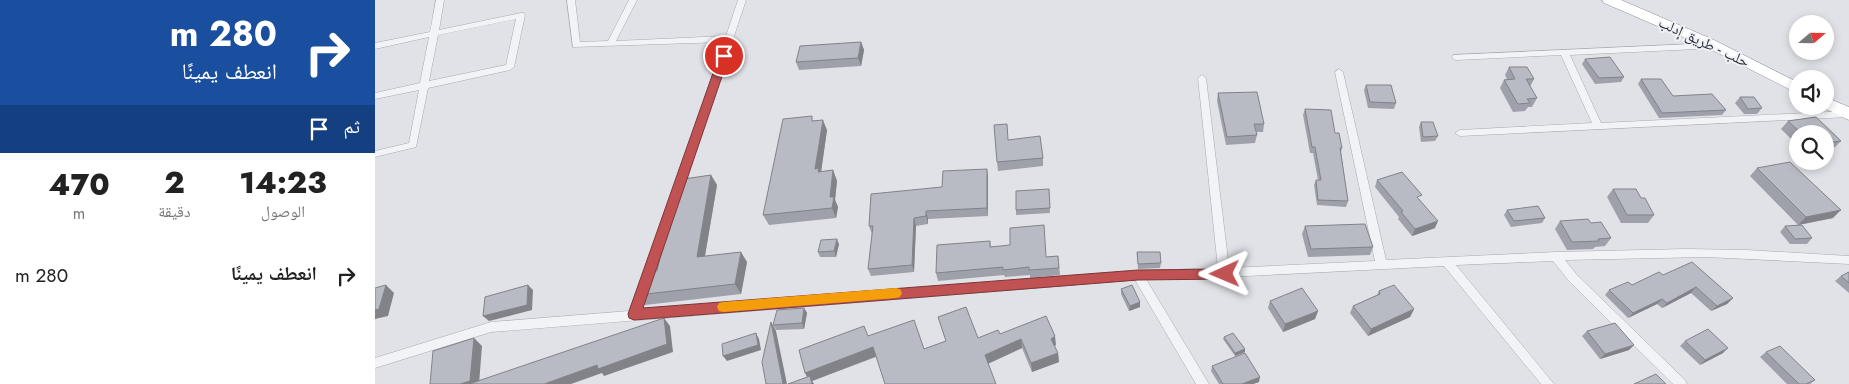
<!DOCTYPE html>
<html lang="ar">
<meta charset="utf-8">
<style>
:root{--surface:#fff;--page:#f6f6f6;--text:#222;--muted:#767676}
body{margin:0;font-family:Jost,"Noto Naskh Arabic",sans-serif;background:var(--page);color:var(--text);direction:rtl;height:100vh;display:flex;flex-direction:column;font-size:19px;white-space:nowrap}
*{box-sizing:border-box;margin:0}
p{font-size:16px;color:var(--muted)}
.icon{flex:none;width:28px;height:28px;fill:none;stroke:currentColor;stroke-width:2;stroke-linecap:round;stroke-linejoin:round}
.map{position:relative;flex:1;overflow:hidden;direction:ltr}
.panel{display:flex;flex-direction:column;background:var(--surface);width:375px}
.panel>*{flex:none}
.banner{background:#1a4fa0;color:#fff;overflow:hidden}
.needle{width:32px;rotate:70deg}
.controls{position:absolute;left:1414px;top:15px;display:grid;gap:10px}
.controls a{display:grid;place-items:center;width:45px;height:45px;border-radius:50%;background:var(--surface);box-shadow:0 2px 8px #0003;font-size:25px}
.pin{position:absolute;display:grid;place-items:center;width:42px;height:42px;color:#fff;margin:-21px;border:2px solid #fff;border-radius:50%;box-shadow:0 1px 5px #0007}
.me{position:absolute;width:55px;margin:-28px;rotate:269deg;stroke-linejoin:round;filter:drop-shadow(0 0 4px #0008)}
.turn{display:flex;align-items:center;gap:18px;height:105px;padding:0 15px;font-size:22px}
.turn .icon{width:65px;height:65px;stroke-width:2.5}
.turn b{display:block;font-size:35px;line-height:42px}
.then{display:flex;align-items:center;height:48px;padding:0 15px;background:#0003;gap:10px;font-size:19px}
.eta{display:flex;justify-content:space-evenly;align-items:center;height:85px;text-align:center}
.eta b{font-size:30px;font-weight:800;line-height:35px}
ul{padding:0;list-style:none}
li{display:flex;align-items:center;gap:15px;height:75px;padding:0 15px}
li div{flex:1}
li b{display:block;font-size:19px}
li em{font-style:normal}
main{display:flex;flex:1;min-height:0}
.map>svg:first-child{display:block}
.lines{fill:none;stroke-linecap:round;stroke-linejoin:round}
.minor-casing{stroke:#a6a9b1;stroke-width:1}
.trunk-casing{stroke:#898e9d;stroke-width:1}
.minor{fill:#f2f3f6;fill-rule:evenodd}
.trunk{fill:#fff;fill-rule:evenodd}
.wall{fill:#9ea1a9}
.shaded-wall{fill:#818389}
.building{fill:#b8bbc4;stroke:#818389}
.route{fill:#c05254;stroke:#7d3537}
.slow{fill:#f59e0b}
.labels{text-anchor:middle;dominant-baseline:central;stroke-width:4;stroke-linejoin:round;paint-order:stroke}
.street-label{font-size:15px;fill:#2a2f3d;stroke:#eff1f5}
</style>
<main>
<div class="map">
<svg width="1474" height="384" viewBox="0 0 1474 384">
<rect width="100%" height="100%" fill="#e0e2e7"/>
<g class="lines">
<g class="minor-casing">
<path id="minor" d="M61,0H69L64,30L146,13H149L150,15L139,67L135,70L53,88L41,147L0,157V151L34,143L44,90L0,99V93L45,83L54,37L0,49V43L55,32ZM141,19L131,65L54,81L63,35Z
M192,0H200L205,42L233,41L254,0H262L241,41L351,36L363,0H371L309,187H301L300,184L349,42L198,47Z
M1340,43L1344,46L1343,48L1195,55L1226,123L1474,111V117L1085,136L1080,133L1085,130L1217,123L1186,55L1081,60L1078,59L1077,57L1078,55Z
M964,69L968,72L1011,260L1181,252L1311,249L1372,250L1474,256V264L1331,257L1190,260L1202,275L1310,380L1312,384H1298L1194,281L1178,261L1081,265L1179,384H1166L1069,266L853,277L849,278L845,277L771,279L834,384H821L760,280L116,332L0,368V358L116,322L254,311L280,240L281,237H289L290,240L266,310L763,271L843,268L823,78L827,75L831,78L854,268L1000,261L960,72Z"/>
</g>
<g class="trunk-casing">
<path id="trunk" d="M1227,0H1246L1339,40L1422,82V93L1329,46L1229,3Z
M1450,97L1474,107V120L1445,106H1450Z"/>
</g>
<use href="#minor" class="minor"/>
<use href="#trunk" class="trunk"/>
</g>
<path class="wall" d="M486,42L489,50L486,66L424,70L421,62Z
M1210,59L1249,77L1246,82L1220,84L1207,64Z
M1134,67L1159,79L1155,87L1162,98L1157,107H1153L1150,111L1138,112L1125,88L1129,80L1132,79L1130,75Z
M1266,79L1298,96L1351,110L1347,115L1284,118L1263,84Z
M991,85L1021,103L1019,109L993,108L989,90Z
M843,93L889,124L888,132H881L882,135L880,143L851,145L842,101Z
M1365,97L1387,108L1382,114H1369L1360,103Z
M930,109L960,133L967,148L966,152L973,201L971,207L942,205L939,185L941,180H943L938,153H935L928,115Z
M1441,117L1466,141L1458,149L1450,150V134H1422V145L1406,129L1413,121Z
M439,121L452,130L446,172L458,170L462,181L460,200L463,207L461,218L394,225L388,215Z
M1046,122L1063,136L1060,141L1046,142L1044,127Z
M633,140L668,158V166L623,171L622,162Z
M1382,168L1458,218L1423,225L1375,176Z
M612,169L613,177V216L553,219V224L541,226L539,272L496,276L493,269L497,234L494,226L567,187Z
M310,172L314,178L336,175L342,185L330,256L372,262L366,294L270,305L262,295L282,271L285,258L279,250Z
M1002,180L1045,200L1060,228L1037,236L1023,219L1024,217L1000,187Z
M674,189L675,213L641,215V210Z
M1238,189L1266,198L1279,215L1273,223H1246L1232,197Z
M1132,210L1170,218L1167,223L1136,227L1129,215Z
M1185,221L1216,223L1236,238L1230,246L1220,247L1218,249L1192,250L1180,229Z
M930,226L998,247L995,255L933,257L927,234Z
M1410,226L1437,238L1432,244H1415L1405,232Z
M615,241L616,247L671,257L683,256L685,275L655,278V275L630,277L629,275L563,281L561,273Z
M464,244L461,257H445L443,252Z
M762,252L786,263L785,268L763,269Z
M1474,272V293L1460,281L1466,276Z
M1288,275L1358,298L1352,304L1336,311L1316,293L1287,308L1282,304L1253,318L1230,295L1234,290L1257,285Z
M746,289L765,302V307L754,311L746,294Z
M1004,291L1039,309L1035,317L993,336L975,313L978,306L1002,295Z
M895,301L943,311L940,319L908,332L893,308Z
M429,308L432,313L429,329L401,330L398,325Z
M563,317L603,338L625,334L681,345L679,346L683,353L684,362L657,372L647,348L613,364L501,357L437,381L439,384H413L432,377L430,373L493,336L549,349L571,341Z
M1212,331L1254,350L1225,359L1207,336Z
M849,337L870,349V352L860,356L848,339Z
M1310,341L1348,353L1325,365L1305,346Z
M1391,352L1440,380L1435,384H1412L1385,357Z
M837,366L884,382L878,384H844L836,371Z"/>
<path class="shaded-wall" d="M486,42L489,50L486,66L483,58Z
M448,120L452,130L446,172L448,178L440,169Z
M612,169L613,177V216L612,208Z
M458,170L462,181L460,200L463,207L461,218L457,208L455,197Z
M310,172L316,183L309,179Z
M336,175L342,185L328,267L322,257Z
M1466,210L1458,218L1423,225L1431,217Z
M551,211L553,219V224L551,216Z
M539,218L541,226L539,272L537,265Z
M1063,221L1060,228L1037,236L1040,229Z
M462,239L464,244L461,257L459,251Z
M366,252L372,262L366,294L360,284Z
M11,285L19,293L13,316L0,319V310Z
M153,285L158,290L157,310L114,321L108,316Z
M1321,287L1316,293L1287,308L1292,303Z
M1358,298L1352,304L1336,311L1342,306Z
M1287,299L1282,304L1253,318L1258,313Z
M765,302V307L754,311L755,306Z
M429,308L432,313L429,329L427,323Z
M1039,309L1035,317L993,336L996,329Z
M943,311L940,319L908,332L910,324Z
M289,318L295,326L298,352L229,376L227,373L196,384H169L222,365Z
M396,322L401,331L412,384H408Z
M381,333L384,339L386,350L352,361L348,356Z
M680,336L681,345L677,348L676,339Z
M99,338L107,346L104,384H85Z
M646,339L647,348L612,364L610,355Z
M1259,345L1254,350L1225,359L1230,354Z
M498,347L502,356L437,381L439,384H437L430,373Z
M1353,348L1348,353L1325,365L1330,360Z
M870,349V352L860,356V353Z
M683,353L684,362L657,372L656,363Z
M885,377L884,382L878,384H867Z"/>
<path class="building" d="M486,42L483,58L421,62L425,46Z
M1235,57L1249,77L1224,78L1210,59Z
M1134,67H1152L1159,79H1151L1162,98L1152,99L1155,103L1143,104L1129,80L1140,79Z
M1266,79H1286L1298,96L1337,94L1351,110L1287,113Z
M991,85H1016L1021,103L995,102Z
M882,92L889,124H879L882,135L852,137L843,93Z
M1365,97H1379L1387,108L1373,109Z
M930,109L956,110L960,133H964L967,148H965L973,201L943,200L941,180H946L940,147H937Z
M437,116V121L448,120L440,169L444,168L443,172L458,170L455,197H459L457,208L388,215L408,119Z
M1441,117L1466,141L1450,143V134H1427L1413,121Z
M1046,122H1058L1063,136L1048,137Z
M632,124L633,140L665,136L668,158L622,162L619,125Z
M1415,162L1466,210L1431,217L1382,168Z
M612,169V208L551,211V216L539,218L537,265L493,269L498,226H494L496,194L567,187L568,171Z
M310,172L309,179L336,175L322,257L366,252L360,284L262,295L271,272L282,271L287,248L279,250L307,173Z
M1027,172L1047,195L1042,197L1063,221L1040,229L1026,212L1028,211L1002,180Z
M674,189L675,208L641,210V191Z
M1238,189H1261L1266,198H1270L1279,215H1252Z
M1163,206L1170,218L1139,221L1132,210Z
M1213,219L1216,223L1226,222L1236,238L1223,239L1224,241L1197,242L1185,221Z
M990,224L998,247L936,249L930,226Z
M669,225L671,257L683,256L684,268L654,270V267L628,270V267L561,273L562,245L615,241V247L635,245V228Z
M1427,225L1437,238L1420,239L1410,226Z
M462,239L459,251L443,252L446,240Z
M762,252H785L786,263L763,264Z
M1317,262L1358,298L1342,306L1321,287L1292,303L1287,299L1258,313L1234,290L1253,282L1257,285L1284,272L1288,275Z
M1474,272V283L1466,276Z
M11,285L4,309L0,310V288Z
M153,285L152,305L108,316L110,297Z
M757,285L765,302L755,306L746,289Z
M1019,285L1039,309L996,329L978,306L1005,294L1004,291Z
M927,288L943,311L910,324L895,301Z
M591,307L603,338L623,330L625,334L671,316L680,336L676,339L683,353L656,363L646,339L610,355L621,384H510L498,347L430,373L424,350L489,326L493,336L539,320L549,349L571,341L563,317Z
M429,308L427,323L398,325L402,310Z
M289,318L292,344L223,369L222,365L169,384H97V383Z
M396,322L408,384H391L387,362Z
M1240,323L1259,345L1230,354L1212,331Z
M1333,329L1353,348L1330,360L1310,341Z
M381,333L383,345L348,356L347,344Z
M858,333L870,349L860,353L849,337Z
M99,338L95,381L85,384H55L58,351Z
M1405,346L1440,380L1431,384H1424L1391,352Z
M870,353L885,377L867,384H848L837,366Z
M1281,374L1291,384H1259Z
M435,376L437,384H413Z"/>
<path class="route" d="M349,52L354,56L268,308L763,270L850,269L854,270L856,274L854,277L850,279L763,280L259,320L254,318L253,314L344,56Z"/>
<path class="slow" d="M521,288L525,289L527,293L525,297L521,298L348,312L344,311L342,307L344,303L348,302Z"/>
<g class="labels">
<g class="street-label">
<text transform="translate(1329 42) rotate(25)">حلب - طريق إدلب</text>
</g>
</g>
</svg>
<div class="controls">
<a><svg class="needle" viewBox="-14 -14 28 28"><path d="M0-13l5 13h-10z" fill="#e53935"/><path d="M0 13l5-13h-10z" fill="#767676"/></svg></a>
<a><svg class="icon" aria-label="sound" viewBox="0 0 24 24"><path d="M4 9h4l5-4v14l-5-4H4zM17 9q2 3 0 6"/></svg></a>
<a><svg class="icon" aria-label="search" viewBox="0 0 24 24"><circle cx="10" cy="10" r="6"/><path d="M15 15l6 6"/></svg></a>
</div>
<div class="pin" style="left:349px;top:56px;background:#d93025"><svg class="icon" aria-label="arrive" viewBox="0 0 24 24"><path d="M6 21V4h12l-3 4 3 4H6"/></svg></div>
<svg class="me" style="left:850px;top:274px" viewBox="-20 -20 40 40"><path d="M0-17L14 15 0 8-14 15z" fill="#c05254" stroke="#fff" stroke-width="4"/></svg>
</div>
<section class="panel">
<div class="banner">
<div class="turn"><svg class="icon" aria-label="right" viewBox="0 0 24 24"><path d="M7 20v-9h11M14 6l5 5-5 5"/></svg><div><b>280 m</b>انعطف يمينًا</div></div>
<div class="then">ثم<svg class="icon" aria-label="arrive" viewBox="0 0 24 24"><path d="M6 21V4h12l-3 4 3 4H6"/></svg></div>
</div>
<div class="eta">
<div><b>14:23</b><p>الوصول</p></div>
<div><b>2</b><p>دقيقة</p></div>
<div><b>470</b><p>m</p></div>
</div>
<ul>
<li><svg class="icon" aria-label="right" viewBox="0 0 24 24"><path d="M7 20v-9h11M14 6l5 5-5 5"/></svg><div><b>انعطف يمينًا</b></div><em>280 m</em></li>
</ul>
</section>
</main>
